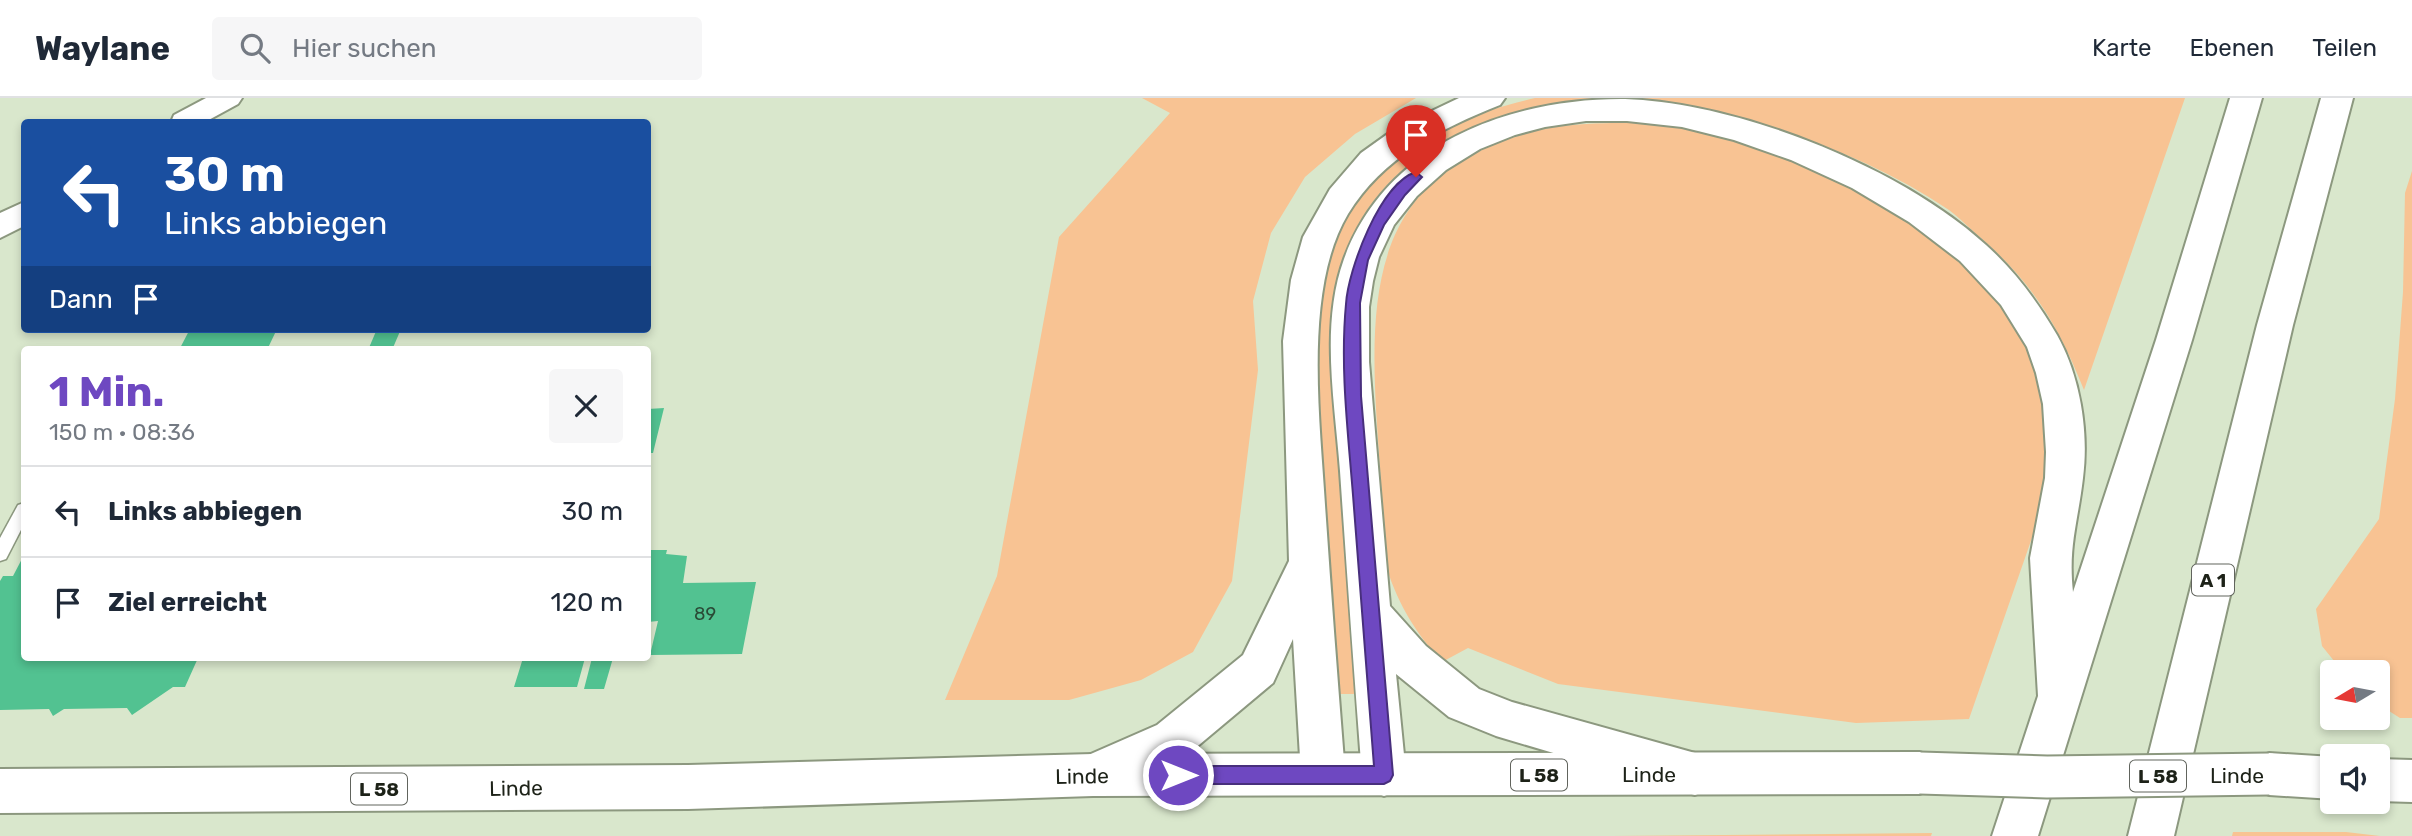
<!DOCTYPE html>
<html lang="de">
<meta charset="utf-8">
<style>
:root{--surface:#fff;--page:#f6f6f7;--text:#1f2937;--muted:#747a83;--line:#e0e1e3;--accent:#6e48c1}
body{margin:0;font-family:Rubik,sans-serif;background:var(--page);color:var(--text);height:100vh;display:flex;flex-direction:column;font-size:26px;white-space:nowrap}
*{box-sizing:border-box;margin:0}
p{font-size:23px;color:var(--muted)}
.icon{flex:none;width:38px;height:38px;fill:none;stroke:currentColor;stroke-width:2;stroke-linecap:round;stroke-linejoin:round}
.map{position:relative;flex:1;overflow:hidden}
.side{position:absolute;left:21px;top:248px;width:630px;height:315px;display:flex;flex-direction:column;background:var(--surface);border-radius:7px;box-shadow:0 4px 10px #0003}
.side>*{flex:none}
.hud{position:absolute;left:21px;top:21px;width:630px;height:214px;border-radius:7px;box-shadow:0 4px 10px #0003;background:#1a4fa0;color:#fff;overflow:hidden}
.needle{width:46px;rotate:260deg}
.tools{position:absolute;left:2320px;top:562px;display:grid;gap:14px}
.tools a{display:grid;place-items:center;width:70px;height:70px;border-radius:7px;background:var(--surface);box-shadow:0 4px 10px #0003;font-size:35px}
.pin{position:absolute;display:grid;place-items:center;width:60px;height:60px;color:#fff;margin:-72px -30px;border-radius:50% 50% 50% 0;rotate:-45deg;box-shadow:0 0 7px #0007}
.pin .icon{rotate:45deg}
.me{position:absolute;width:77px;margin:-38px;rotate:90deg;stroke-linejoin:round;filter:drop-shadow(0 0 5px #0008)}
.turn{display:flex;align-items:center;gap:24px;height:147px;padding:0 28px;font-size:32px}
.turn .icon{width:91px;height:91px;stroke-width:2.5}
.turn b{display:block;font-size:49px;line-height:60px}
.then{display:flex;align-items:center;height:66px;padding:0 28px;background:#0003;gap:14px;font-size:26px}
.round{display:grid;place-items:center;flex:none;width:74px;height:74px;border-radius:7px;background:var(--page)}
.summary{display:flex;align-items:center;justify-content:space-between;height:119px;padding:0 28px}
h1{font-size:42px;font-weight:700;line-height:52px;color:var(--accent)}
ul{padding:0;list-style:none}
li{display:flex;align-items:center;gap:21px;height:91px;padding:0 28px;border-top:2px solid var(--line)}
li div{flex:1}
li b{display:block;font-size:26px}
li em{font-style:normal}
header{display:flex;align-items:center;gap:42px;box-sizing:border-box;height:98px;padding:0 35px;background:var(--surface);border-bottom:2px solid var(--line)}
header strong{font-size:33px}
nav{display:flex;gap:38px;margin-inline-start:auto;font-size:24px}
.search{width:490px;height:63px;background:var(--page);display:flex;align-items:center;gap:18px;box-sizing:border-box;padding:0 24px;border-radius:7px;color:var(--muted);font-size:26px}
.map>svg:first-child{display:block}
.green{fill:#f8c393}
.building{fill:#52c291}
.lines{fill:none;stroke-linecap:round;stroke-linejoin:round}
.service-casing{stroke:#8c987f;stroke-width:3}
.minor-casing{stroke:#8c987f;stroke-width:4}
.primary-casing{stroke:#8c987f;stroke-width:4}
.motorway-casing{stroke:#8c987f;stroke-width:4}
.service{fill:#fff;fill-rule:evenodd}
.minor{fill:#fff;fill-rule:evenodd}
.primary{fill:#fff;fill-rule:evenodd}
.motorway{fill:#fff;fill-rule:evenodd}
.primary-bridge-casing{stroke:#8c987f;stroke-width:45;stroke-linecap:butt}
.primary-bridge{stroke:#fff;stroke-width:41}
.route{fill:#6e48c1;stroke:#482f7d;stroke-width:2}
.labels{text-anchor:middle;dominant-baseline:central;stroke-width:5;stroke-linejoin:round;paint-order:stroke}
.number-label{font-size:18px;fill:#2a4a36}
.shield{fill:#fff;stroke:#61645d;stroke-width:2}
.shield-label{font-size:19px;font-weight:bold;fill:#1d2218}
.street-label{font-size:21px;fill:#1d2218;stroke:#fff}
</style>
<header>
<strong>Waylane</strong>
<div class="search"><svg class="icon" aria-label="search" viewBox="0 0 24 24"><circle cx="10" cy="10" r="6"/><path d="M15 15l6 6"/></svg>Hier suchen</div>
<nav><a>Karte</a><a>Ebenen</a><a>Teilen</a></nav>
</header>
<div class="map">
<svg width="2412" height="738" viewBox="0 0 2412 738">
<rect width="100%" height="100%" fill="#d9e7cc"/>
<path class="green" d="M1142,0H1416L1355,36L1305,79L1271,135L1253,203L1258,272L1232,483L1193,554L1141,582L1069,602H945L997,478L1059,139L1170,15Z
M1535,0H2185L2084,292C2058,227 2034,187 1981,140C1970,131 1960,120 1949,112C1876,63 1790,31 1705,14C1689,10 1673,6 1658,4C1644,3 1629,5 1616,5C1519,4 1416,33 1362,120C1349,141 1344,165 1338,189L1356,596H1335C1331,518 1326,441 1322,363C1319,319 1314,274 1317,230C1325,92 1408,29 1535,0Z
M1630,24L1676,28L1736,42L1788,59L1864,96L1934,138L1977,178L2018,230L2032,260L2044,306L2047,355L2043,408L1969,621L1856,625L1558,586L1468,550L1442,564C1416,535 1399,508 1387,471C1384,423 1380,375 1377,327C1368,186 1375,75 1535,33C1566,25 1598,26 1630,24Z
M2412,73V620H2400L2378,606V574H2343L2322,548L2316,511L2379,421L2395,301L2403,194L2405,95Z
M2233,734H2346L2380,738H2232Z
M1932,735L1931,738H1612Z"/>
<path class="building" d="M190,231H277L267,252H179Z
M377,231H401L392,252H368Z
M664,310L653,355H648V311Z
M648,452H667L666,456L687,458L683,485L756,484L742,556L650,557L658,523L648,524Z
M24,457V560H198L185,589H173L132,617L127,610L64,611L53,618L49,611L0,612V483L3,478H13Z
M523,560H585L577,589H514Z
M592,560H613L604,591H584Z"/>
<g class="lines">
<g class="service-casing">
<path id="service" d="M24,405V426L6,461L0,463V440L18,407Z"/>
</g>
<g class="minor-casing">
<path id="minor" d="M206,0H242L238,6L205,24H171L174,17Z
M24,104V128L0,140V115Z"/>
</g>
<g class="primary-casing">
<path id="primary" d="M1920,654L1936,660L1942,675L1936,690L1920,696L1093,698L688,711L0,715V671L688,667L1093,656Z
M2269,655L2333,659V701L2269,697L2253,691L2247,676L2253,661Z
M2378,661L2412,662V704L2378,703Z"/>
</g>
<g class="motorway-casing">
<path id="motorway" d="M1459,0H1505L1500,7C1440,31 1383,59 1348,116C1303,191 1320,322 1325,407C1331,497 1338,586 1345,676L1339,691L1323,697L1307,691L1301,676L1293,541L1273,585L1187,657L1093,698L1077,692L1071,677L1077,662L1157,627L1243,557L1289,463L1283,243L1291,182L1303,139L1330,91L1361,55L1396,30Z
M2230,0H2262L2192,242L2038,738H1992L2038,598L2030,460L2045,380L2046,354L2043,306L2036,275L2027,249L2001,207L1960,163L1909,124L1852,90L1791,62L1734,42L1682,29L1627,23H1586L1545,29L1515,37L1480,51L1446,72L1417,98L1394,127L1379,159L1373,183L1369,209V264L1390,508L1426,548L1479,591L1512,604L1695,655L1711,661L1717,676L1711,691L1695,697L1496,638L1449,619L1396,576L1406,677L1400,692L1384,698L1368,692L1362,677C1354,576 1347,475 1340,373C1335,305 1320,227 1344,161C1386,46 1510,0 1625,1C1740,5 1901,69 1986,147C2015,173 2037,203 2057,237C2080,278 2089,333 2083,380C2078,424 2068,448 2073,494L2156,242Z
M2321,0H2353L2293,227L2174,738H2128L2257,227Z"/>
</g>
<use href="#service" class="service"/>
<use href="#minor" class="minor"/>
<use href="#primary" class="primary"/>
<use href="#motorway" class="motorway"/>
<g class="primary-bridge-casing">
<path id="primary-bridge" d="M1920,675L2047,679L2269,676"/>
</g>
<use href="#primary-bridge" class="primary-bridge"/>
</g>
<path class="route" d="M1416,74L1422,79L1405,97L1384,127L1368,162L1360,205L1361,298L1393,677L1390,683L1384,686H1178L1171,683L1169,677L1171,671L1178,668H1374C1367,578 1360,488 1353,397C1348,334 1340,269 1346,206C1348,172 1380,85 1416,74Z"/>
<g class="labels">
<g class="number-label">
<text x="705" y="516">89</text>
</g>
<g class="shield">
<rect x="2192" y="466.5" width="42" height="31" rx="5"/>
<rect x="1511" y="661.5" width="56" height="31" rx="5"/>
<rect x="2130" y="662.5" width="56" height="31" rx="5"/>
<rect x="351" y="675.5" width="56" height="31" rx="5"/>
</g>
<g class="shield-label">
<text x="2213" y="482">A 1</text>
<text x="1539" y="677">L 58</text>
<text x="2158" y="678">L 58</text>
<text x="379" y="691">L 58</text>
</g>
<g class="street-label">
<text x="1649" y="676">Linde</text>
<text x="2237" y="677">Linde</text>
<text transform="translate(1082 678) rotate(-1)">Linde</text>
<text transform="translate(516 690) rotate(-1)">Linde</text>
</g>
</g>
</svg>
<div class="tools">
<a><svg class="needle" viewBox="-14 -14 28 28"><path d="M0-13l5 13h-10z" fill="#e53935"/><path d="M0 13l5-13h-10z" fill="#747a83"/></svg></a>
<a><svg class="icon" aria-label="sound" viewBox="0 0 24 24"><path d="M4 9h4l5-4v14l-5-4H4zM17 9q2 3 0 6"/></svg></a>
</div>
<div class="pin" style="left:1416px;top:79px;background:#d93025"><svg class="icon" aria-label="arrive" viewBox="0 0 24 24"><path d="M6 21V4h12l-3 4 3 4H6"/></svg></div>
<svg class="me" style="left:1178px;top:677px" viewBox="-20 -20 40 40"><circle r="17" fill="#6e48c1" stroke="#fff" stroke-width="3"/><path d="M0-11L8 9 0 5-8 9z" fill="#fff"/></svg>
<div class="hud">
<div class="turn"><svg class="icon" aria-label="left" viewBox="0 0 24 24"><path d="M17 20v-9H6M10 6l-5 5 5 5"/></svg><div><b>30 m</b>Links abbiegen</div></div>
<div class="then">Dann<svg class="icon" aria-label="arrive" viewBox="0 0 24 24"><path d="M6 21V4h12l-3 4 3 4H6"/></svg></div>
</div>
<section class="side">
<div class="summary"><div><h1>1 Min.</h1><p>150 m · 08:36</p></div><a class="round"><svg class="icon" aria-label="close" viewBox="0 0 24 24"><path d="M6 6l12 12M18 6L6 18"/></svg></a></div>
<ul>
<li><svg class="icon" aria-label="left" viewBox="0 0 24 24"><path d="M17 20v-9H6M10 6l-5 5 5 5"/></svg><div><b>Links abbiegen</b></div><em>30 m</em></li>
<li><svg class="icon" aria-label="arrive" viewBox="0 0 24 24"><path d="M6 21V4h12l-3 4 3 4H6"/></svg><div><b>Ziel erreicht</b></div><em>120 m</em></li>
</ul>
</section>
</div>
